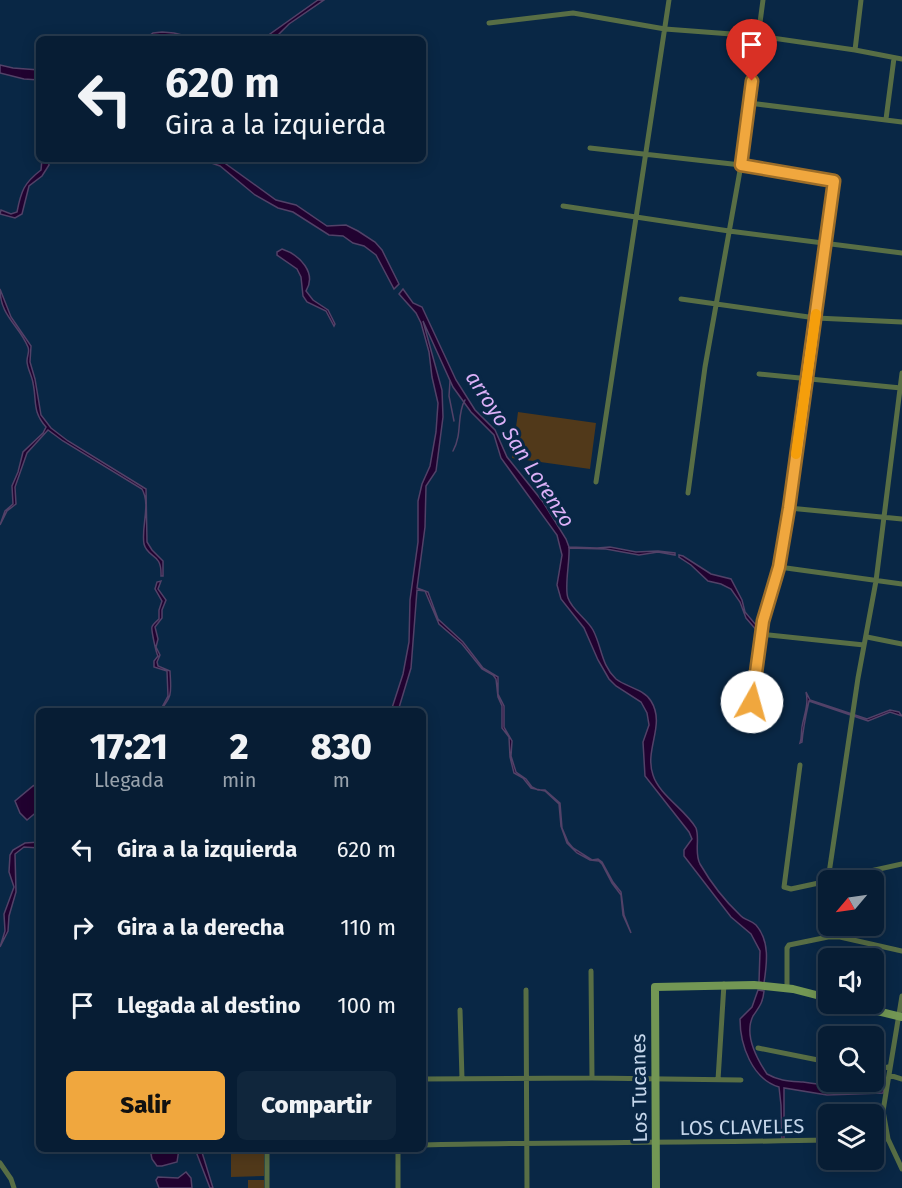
<!DOCTYPE html>
<html lang="es">
<style>
:root{--surface:#071d34;--page:#10263c;--text:#f1f3f6;--muted:#98a2ac;--line:#283b4f;--accent:#f0a73e}
body{margin:0;font-family:"Fira Sans",sans-serif;background:var(--page);color:var(--text);height:100vh;display:flex;flex-direction:column;font-size:22px;white-space:nowrap}
*{box-sizing:border-box;margin:0}
p{font-size:20px;color:var(--muted)}
.icon{flex:none;width:33px;height:33px;fill:none;stroke:currentColor;stroke-width:2;stroke-linecap:round;stroke-linejoin:round}
.map{position:relative;flex:1;overflow:hidden}
.side{position:absolute;left:36px;top:708px;width:390px;height:444px;display:flex;flex-direction:column;background:var(--surface);border-radius:9px;box-shadow:0 3px 15px #0003,0 0 0 2px var(--line)}
.side>*{flex:none}
.top-card{position:absolute;left:36px;top:36px;width:390px;height:126px;border-radius:9px;box-shadow:0 3px 15px #0003,0 0 0 2px var(--line);background:#071d34;color:var(--text);overflow:hidden}
.needle{width:39px;rotate:241deg}
.tools{position:absolute;left:818px;top:870px;display:grid;gap:12px}
.tools a{display:grid;place-items:center;width:66px;height:66px;border-radius:9px;background:var(--surface);box-shadow:0 3px 15px #0003,0 0 0 2px var(--line);font-size:30px}
.pin{position:absolute;display:grid;place-items:center;width:51px;height:51px;color:#fff;margin:-62px -26px;border-radius:50% 50% 50% 0;rotate:-45deg;box-shadow:0 0 6px #0007}
.pin .icon{rotate:45deg}
.me{position:absolute;width:66px;margin:-33px;rotate:7deg;stroke-linejoin:round;filter:drop-shadow(0 0 4px #0008)}
.turn{display:flex;align-items:center;gap:21px;height:126px;padding:0 30px;font-size:27px}
.turn .icon{width:78px;height:78px;stroke-width:2.5}
.turn b{display:block;font-size:42px;line-height:51px}
.eta{display:flex;justify-content:space-evenly;align-items:center;height:102px;text-align:center}
.eta b{font-size:36px;font-weight:800;line-height:42px}
.action{display:flex;gap:12px;margin-top:auto;padding:12px 30px}
.action a{flex:1;height:69px;border-radius:9px;background:var(--accent);color:#111;font-size:24px;font-weight:800;line-height:69px;text-align:center}
.action a+a{background:var(--page);color:var(--text)}
ul{padding:0;list-style:none}
li{display:flex;align-items:center;gap:18px;height:78px;padding:0 30px}
li div{flex:1}
li b{display:block;font-size:22px}
li em{font-style:normal}
.map>svg:first-child{display:block}
.green{fill:#51391a}
.water{fill:#210230;stroke:#524268;stroke-width:1.5}
.lines{fill:none;stroke-linecap:round;stroke-linejoin:round}
.stream{stroke:#524268;stroke-width:1.5}
.street{stroke:#586e45;stroke-width:5}
.secondary{stroke:#739754;stroke-width:8}
.route-casing{stroke:#9c6d28;stroke-width:15}
.route{stroke:#f0a73e;stroke-width:10}
.slow{stroke:#f59e0b;stroke-width:10}
.labels{text-anchor:middle;dominant-baseline:central;stroke-width:6;stroke-linejoin:round;paint-order:stroke}
.street-label{font-size:20px;fill:#c6d7eb;stroke:#092745}
.water-label{font-size:21px;font-style:italic;fill:#dbb0f7;stroke:#092745}
</style>
<div class="map">
<svg width="902" height="1188" viewBox="0 0 902 1188">
<rect width="100%" height="100%" fill="#092745"/>
<path class="green" d="M518,412L596,423L590,469L512,458Z
M231,1149H264V1176L231,1177Z
M248,1180H264V1188H248Z"/>
<path class="water" d="M318,0H324L289,24L274,39H263Z
M162,32L174,33L198,39H145L153,33Z
M0,65L13,68L39,70V80L24,79L0,73Z
M42,159H48L49,165L42,176L29,186L22,214L15,218L0,214L1,210L11,214L17,212C21,191 24,183 41,170Z
M200,159H219L276,200L296,205L327,226L346,225L358,231L375,242L382,250L399,284L394,289L376,255L364,246L353,243L343,236L329,235L293,212L278,208L255,195L220,166Z
M282,249C300,255 317,273 306,291L313,300L328,310L335,324L334,326L326,311L307,302L303,296L301,277L297,269L277,255V252Z
M0,289L11,317L31,346L30,362L35,379L41,415L51,428L68,441L146,489L147,542L152,550L163,561V576H161C162,552 148,559 144,544C141,526 151,505 142,489L63,441L48,430L27,453L15,487L16,504L7,511L0,525L5,511L13,504L12,486L18,472L23,452L43,433L46,427C32,411 37,402 33,383C32,376 27,368 27,361C27,355 30,352 28,347C19,325 0,316 0,289Z
M403,289L413,303L422,307L456,380L475,410L495,430L507,457L543,502L566,539L569,547L597,548L610,547L636,552L658,551L675,553V555L658,552L639,555L606,549L569,548C570,561 564,588 568,598C572,610 587,619 593,630C602,647 601,665 616,679C626,687 644,689 651,701C666,725 644,749 653,775C659,795 686,810 696,828C700,839 694,853 700,864C711,883 724,900 740,915C744,920 751,920 756,925C770,941 767,963 764,983L759,982L760,951L751,934L731,917L684,856V850L692,839L689,832L645,776L643,742L649,725L647,713L641,702L616,686L609,679L598,660L584,628L561,599L557,585L562,555L557,535L501,458L494,435L471,412L453,387L423,321L442,390L443,417L436,471L426,486L425,527L417,588L428,592L438,619L463,642L483,668L498,677V694L504,706V727L512,741L511,756L516,772L526,779L532,787L538,790H545L560,803L562,828L568,842L573,848L592,860L598,859L602,862L613,882L621,892L624,915L631,933L623,915L621,895L612,883L602,864L599,861L590,860L577,853L567,843L561,826L559,804L545,791L531,788L523,778L514,773L510,757L509,737L502,728V706L498,697L496,679L493,675L482,669L462,644L439,624L425,591L417,590L411,668L398,711H391L403,674L409,642L410,600L418,542V501L422,484L430,466L436,432L438,403L432,377L429,352L421,323L416,313L399,294Z
M679,555L683,556L711,574L731,579L742,600L745,612L756,625L758,632L746,618L740,602L731,589L721,584L708,581L691,565L679,557Z
M161,581L158,589L166,600L162,610V618L155,627L158,639L156,647L160,655L157,662L158,666L170,671C171,693 173,695 160,711L168,696L167,671L154,667V661L158,656C156,653 151,629 152,627C152,625 158,620 159,619V610L162,601L155,589L157,582Z
M806,692L810,700L867,719L890,710L899,712L902,716L890,712L868,721L809,701C806,715 803,728 802,742L800,743C802,737 801,733 802,727C804,715 809,704 806,692Z
M39,783V810L27,820L20,813L15,801L33,786Z
M39,842V848L24,847L15,854L16,892L9,916L8,931L0,947L5,931L4,914L14,887L9,872L10,855L13,850L25,843Z
M758,990L764,991C763,1003 759,1007 753,1016C744,1034 757,1059 767,1074C779,1081 790,1081 803,1082C835,1087 854,1087 886,1078L883,1093L827,1095L784,1088V1140H782L781,1105L779,1087C752,1079 740,1045 740,1019L752,1007Z
M160,1149H179L177,1162L162,1166H157L152,1159L151,1154Z
M195,1149H201L213,1188H210Z
M186,1172L191,1178L192,1188H159L156,1180L158,1177L178,1178Z"/>
<g class="lines">
<path class="stream" d="M450,381L449,396L454,421
M453,451C463,433 456,415 465,400"/>
<path class="street" d="M489,23L573,13L665,29L758,36L855,50L902,59
M855,50L861,0
M749,103L902,122
M886,119L894,58
M590,148L741,165L834,181L789,508L779,567L763,621L752,702
M563,206L729,231L902,253
M681,299L816,318L902,322
M759,374L901,388
M596,482L669,0
M688,493L705,367L741,165L763,0
M789,508L902,519
M779,567L902,584
M760,634L864,645
M867,637L902,644
M800,765L784,887L791,889L828,881
M828,880L858,678L876,581L902,373
M830,880L902,864
M591,971L592,1078
M787,989V948L789,945L828,937H840L902,951
M526,990L527,1188
M902,996L883,1111L888,1139L902,1169
M460,1010L462,1079
M758,1048L828,1062
M873,1070H880L890,1066
M889,1075L902,1079
M423,1079L592,1078L741,1080
M718,1080L724,984
M873,1139H888
M423,1145C558,1142 693,1143 828,1140
M0,1163L11,1179L14,1188
M267,1188V1149
M398,1188V1149"/>
<path class="secondary" d="M848,1004L902,1017
M656,1188L655,987L754,985L793,989L828,998"/>
</g>
<g class="lines">
<g class="route-casing">
<path id="route" d="M752,81L741,165L834,181L789,508L779,567L763,621L752,702"/>
</g>
<use href="#route" class="route"/>
<path class="slow" d="M796,454L816,314"/>
</g>
<g class="labels">
<g class="street-label">
<text transform="translate(639 1088) rotate(-91)">Los Tucanes</text>
<text transform="translate(742 1127) rotate(-1)">LOS CLAVELES</text>
</g>
<g class="water-label">
<text transform="translate(520 449) rotate(57)">arroyo San Lorenzo</text>
</g>
</g>
</svg>
<div class="tools">
<a><svg class="needle" viewBox="-14 -14 28 28"><path d="M0-13l5 13h-10z" fill="#e53935"/><path d="M0 13l5-13h-10z" fill="#98a2ac"/></svg></a>
<a><svg class="icon" aria-label="sound" viewBox="0 0 24 24"><path d="M4 9h4l5-4v14l-5-4H4zM17 9q2 3 0 6"/></svg></a>
<a><svg class="icon" aria-label="search" viewBox="0 0 24 24"><circle cx="10" cy="10" r="6"/><path d="M15 15l6 6"/></svg></a>
<a><svg class="icon" aria-label="layers" viewBox="0 0 24 24"><path d="M12 4l9 5-9 5-9-5zM3 14l9 5 9-5"/></svg></a>
</div>
<div class="pin" style="left:752px;top:81px;background:#d93025"><svg class="icon" aria-label="arrive" viewBox="0 0 24 24"><path d="M6 21V4h12l-3 4 3 4H6"/></svg></div>
<svg class="me" style="left:752px;top:702px" viewBox="-20 -20 40 40"><circle r="19" fill="#fff"/><path d="M0-13L10 11 0 6-10 11z" fill="#f0a73e"/></svg>
<div class="top-card">
<div class="turn"><svg class="icon" aria-label="left" viewBox="0 0 24 24"><path d="M17 20v-9H6M10 6l-5 5 5 5"/></svg><div><b>620 m</b>Gira a la izquierda</div></div>
</div>
<section class="side">
<div class="eta">
<div><b>17:21</b><p>Llegada</p></div>
<div><b>2</b><p>min</p></div>
<div><b>830</b><p>m</p></div>
</div>
<ul>
<li><svg class="icon" aria-label="left" viewBox="0 0 24 24"><path d="M17 20v-9H6M10 6l-5 5 5 5"/></svg><div><b>Gira a la izquierda</b></div><em>620 m</em></li>
<li><svg class="icon" aria-label="right" viewBox="0 0 24 24"><path d="M7 20v-9h11M14 6l5 5-5 5"/></svg><div><b>Gira a la derecha</b></div><em>110 m</em></li>
<li><svg class="icon" aria-label="arrive" viewBox="0 0 24 24"><path d="M6 21V4h12l-3 4 3 4H6"/></svg><div><b>Llegada al destino</b></div><em>100 m</em></li>
</ul>
<div class="action"><a>Salir</a><a>Compartir</a></div>
</section>
</div>
